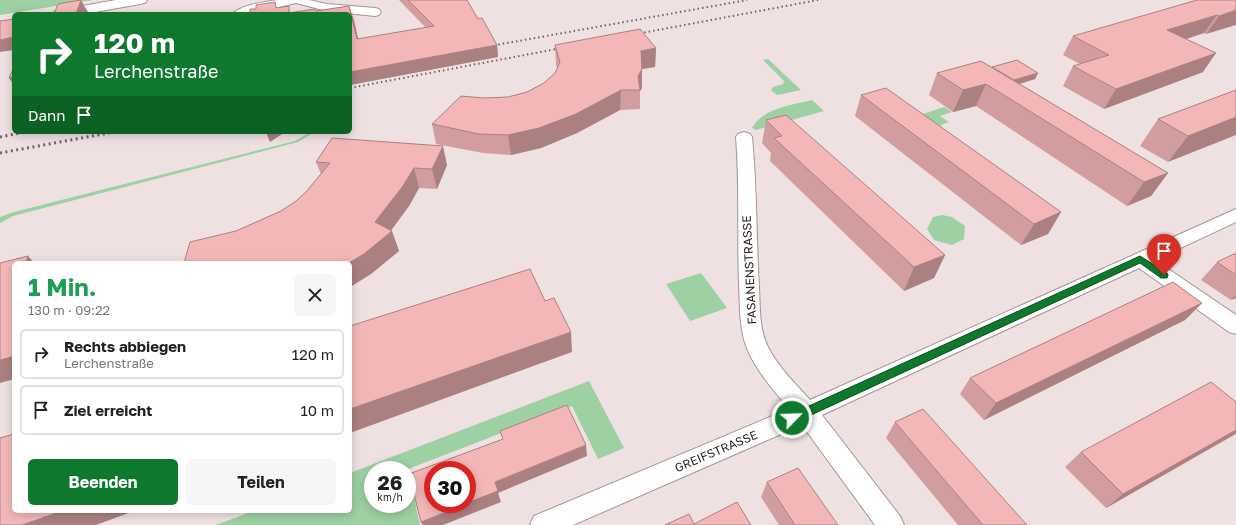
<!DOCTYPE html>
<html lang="de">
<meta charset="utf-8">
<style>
:root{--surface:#fff;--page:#f6f6f6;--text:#222;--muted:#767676;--line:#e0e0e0;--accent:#0e792d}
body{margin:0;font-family:"Golos Text",sans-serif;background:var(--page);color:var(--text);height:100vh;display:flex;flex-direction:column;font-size:15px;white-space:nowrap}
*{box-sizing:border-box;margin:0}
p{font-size:13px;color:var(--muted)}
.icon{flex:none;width:22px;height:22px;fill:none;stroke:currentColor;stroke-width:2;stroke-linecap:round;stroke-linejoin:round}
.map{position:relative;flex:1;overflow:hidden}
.sheet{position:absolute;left:12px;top:261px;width:340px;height:252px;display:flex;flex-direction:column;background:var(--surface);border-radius:6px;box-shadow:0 2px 10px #0003}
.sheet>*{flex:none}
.hud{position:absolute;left:12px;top:12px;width:340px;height:122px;border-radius:6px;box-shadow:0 2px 10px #0003;background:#0e792d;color:#fff;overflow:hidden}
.speed{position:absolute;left:364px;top:461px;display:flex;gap:8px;font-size:20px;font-weight:700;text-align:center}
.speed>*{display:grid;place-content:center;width:52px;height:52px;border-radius:50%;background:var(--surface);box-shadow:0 2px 10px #0003;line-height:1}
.speed small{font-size:10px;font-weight:400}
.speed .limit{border:6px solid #d22;background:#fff;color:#111}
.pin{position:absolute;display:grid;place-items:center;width:34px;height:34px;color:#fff;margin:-41px -17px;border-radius:50% 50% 50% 0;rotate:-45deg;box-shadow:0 0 4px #0007}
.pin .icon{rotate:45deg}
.me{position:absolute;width:44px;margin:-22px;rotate:66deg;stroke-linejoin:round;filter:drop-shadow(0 0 3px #0008)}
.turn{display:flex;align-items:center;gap:14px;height:84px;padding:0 16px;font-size:18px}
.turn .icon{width:52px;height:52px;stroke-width:2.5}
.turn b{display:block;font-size:28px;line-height:34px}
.then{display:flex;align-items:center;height:38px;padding:0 16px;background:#0003;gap:8px;font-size:15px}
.round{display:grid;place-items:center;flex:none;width:42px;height:42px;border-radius:6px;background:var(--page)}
.head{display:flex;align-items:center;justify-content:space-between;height:68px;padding:0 16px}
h1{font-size:24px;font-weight:700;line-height:30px;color:#1e9e55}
.button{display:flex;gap:8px;margin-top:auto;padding:8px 16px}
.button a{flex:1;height:46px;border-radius:6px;background:var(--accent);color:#fff;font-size:16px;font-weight:700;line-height:46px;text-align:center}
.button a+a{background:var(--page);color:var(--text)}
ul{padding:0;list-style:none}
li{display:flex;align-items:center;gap:12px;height:50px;margin:0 8px 6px;padding:0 8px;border:2px solid var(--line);border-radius:6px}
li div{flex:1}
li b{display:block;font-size:15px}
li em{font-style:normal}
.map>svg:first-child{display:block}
.green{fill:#9dd0a2;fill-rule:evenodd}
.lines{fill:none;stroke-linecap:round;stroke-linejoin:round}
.street-casing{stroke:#a29696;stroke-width:2}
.primary-casing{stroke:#a29696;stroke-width:2}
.street{fill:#fff;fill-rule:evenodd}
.primary{fill:#fff;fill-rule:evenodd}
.rail-far1{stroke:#6c6464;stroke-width:2;stroke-dasharray:1.5 3;stroke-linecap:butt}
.rail{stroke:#6c6464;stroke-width:3;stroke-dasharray:2 3.5;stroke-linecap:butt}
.wall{fill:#d29d9e}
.shaded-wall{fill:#ab8081}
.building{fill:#f4b7b8;stroke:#ab8081}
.route{fill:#0e792d;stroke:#094f1d}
.labels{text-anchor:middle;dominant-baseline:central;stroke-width:4;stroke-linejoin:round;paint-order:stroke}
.street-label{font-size:12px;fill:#292525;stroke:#fff}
</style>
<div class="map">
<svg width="1236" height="525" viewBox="0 0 1236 525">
<rect width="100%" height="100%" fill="#efe1e1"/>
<path class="green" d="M0,0H93L0,15Z
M768,59L801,90L777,95L771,90L773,87L783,84L784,81L763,60Z
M812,100L824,111L756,130L752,128C762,108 793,105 812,100Z
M944,107L952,112L940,116L949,122L939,126L923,114Z
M311,132H314L298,142L13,216L0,223V217L14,212L295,141Z
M942,215L952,217L965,226L964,239L952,245L934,240L927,229L933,217Z
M701,273L727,308L690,321L666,284Z
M589,381L624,448L598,459L572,406L408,469L420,525H216L253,511H350V473ZM373,470H407V504H373Z"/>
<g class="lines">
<g class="street-casing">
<path id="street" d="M277,0H309L327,4L375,8L379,9L381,12L379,15L375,16L327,11L296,3L249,14H233C240,5 266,2 277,0Z
M744,132L750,134L752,137C757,187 756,237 759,287C760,307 759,329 768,347C778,367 795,383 810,400L1236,209V222L1155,260L1236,315V334L1229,332L1139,268L822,415L900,516L904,525H875L802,425L573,525H530L534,516L789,409C773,389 755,370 746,346C739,326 740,304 739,283C737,234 740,186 736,137L738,134Z"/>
</g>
<g class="primary-casing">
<path id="primary" d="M116,0H147L145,3L140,4L84,14H53L55,11L60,10Z"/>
</g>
<use href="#street" class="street"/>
<use href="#primary" class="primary"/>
<path class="rail-far1" d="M631,35L818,0
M485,47L747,0
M350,88L567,47"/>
<path class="rail" d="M0,137L25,132
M0,153L114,132"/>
</g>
<path class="wall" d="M399,0H467L478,19L497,45L498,57L350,85L250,13L256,9L277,8L291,13L316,11L353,17L358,39L426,28Z
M1236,0L1206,34L1204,33L1186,39L1203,72L1104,109L1063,86L1073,66L1080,64L1063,55L1073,36Z
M555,45L656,48L655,67L642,69V88L640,91V109L620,110L577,133L541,148L511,155L483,153L436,144L432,124L484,98L508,97L527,92L544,83L555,73L557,68L556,64Z
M992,67L1038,73L1035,79L1020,84L1168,173L1151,196L1127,206L976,106L953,112L929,95L937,73Z
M1236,90L1168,162L1140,146L1158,119Z
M861,95L1061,212L1048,234L1021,245L855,116Z
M766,120L945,255L934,278L904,291L770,161L771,153L762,143Z
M316,162L447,165L437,189L419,188L409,206L391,230L399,251L371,274L350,287V263L236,231L281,211L296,201L306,192L321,174Z
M1236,253V298L1231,300L1201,280L1217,262Z
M1202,303L1185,320L984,420L960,394L970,378Z
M895,422L1027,525H958L886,438Z
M1236,434L1106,508L1065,467L1081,452Z
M767,482L838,525H779L761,497Z"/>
<path class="shaded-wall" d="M81,0L89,14H76Z
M349,6L353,17L361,51L357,39Z
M1236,10V25L1206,34L1219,16Z
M1217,15L1204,33L1156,49L1167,30Z
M14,37V50L0,52V40Z
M497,45L498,57L350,85V72Z
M656,48L655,67L642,69V88L640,91L638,76L641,51Z
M1216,53L1203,72L1104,109L1116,89Z
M1038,73L1035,79L999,90L1002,84Z
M14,77V85L9,78Z
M986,84L976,106L953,112L963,90Z
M621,90L620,110L577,133L541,148L511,155L508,135Z
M1236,117V135L1168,162L1188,136Z
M266,132H285L270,142Z
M443,146L447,165L437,189L432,169Z
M414,168L419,188L409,206L387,236L392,231L399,251L371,274L350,287V263H349L375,222Z
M1168,173L1151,196L1127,206L1144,182Z
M1061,212L1048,234L1021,245L1034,224Z
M945,255L934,278L904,291L914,267Z
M28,256L34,263H26Z
M1236,295V298L1231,300Z
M1202,303L1185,320L984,420L996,403Z
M571,332L572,352L350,433V409Z
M14,343V379L0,383V360Z
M1236,430V434H1235L1106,508L1123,494Z
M586,445L587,456L498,493L501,502L443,525H423L421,522L467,504L495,482Z
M62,511H134L96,525H22Z"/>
<path class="building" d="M81,0L76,14H54L58,4Z
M408,0H467L478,19L482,18L497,45L350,72V14H243L250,13V9H256V5L275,2L276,8L289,6V13L315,9L316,11L349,6L357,39L434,26Z
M1197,0H1236V10L1219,16L1217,15L1167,30L1216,53L1116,89L1073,66L1109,55L1073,36Z
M14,19V37L0,40V21Z
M640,29L656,48L641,51L642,69L638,76L640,90H621L576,114L539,128L508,135L479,134L432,124L461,96L484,98L508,97L527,92L544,83L555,73L560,62L555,45Z
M1017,60L1038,73L1014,80L992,67Z
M981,61L1168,173L1144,182L986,84L963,90L937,73Z
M14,67V77L9,78Z
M886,88L1061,212L1034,224L861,95Z
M1236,90V117L1188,136L1158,119Z
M786,115L945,255L914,267L774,138L782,136L766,120Z
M332,138L443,146L432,169L414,168L403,186L375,222L392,231L364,254L349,263H184L190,242L236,231L281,211L296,201L306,192L330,163L316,162Z
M1236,253V275L1217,262Z
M28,256L26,263H14V343L12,357L0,360V263Z
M530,269L545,301L554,298L571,332L350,409V326Z
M1173,282L1202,303L996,403L970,378Z
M1211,382L1236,402V430L1123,494L1081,452Z
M567,405L586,445L495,482L498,491L467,503V470H433V504H466L421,522L409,474L503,439L500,431Z
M923,409L1027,525H983L895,422Z
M14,434V511H62L22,525H0V438Z
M798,468L838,525H795L767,482Z
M737,502L751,525H665L689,514L694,524Z"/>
<path class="route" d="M1140,256L1167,273L1168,275L1167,278H1161L1140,263L796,422L792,423L789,422L787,418L789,415Z"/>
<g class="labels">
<g class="street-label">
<text transform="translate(749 270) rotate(-93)">FASANENSTRASSE</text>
<text transform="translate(716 451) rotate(-23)">GREIFSTRASSE</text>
</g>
</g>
</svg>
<div class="speed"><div>26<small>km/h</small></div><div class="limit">30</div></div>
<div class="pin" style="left:1164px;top:275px;background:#d93025"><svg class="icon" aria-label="arrive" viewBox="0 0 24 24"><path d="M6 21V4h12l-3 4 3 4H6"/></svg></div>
<svg class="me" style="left:792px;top:418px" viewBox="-20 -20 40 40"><circle r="17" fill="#0e792d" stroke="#fff" stroke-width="3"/><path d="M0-11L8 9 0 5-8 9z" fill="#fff"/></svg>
<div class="hud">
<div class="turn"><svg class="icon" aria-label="right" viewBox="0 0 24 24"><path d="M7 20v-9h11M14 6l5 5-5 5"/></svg><div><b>120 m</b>Lerchenstraße</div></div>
<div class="then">Dann<svg class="icon" aria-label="arrive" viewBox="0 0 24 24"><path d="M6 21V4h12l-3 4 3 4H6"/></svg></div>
</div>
<section class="sheet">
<div class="head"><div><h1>1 Min.</h1><p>130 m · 09:22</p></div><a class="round"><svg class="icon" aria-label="close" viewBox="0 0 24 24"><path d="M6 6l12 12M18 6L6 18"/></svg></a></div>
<ul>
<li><svg class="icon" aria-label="right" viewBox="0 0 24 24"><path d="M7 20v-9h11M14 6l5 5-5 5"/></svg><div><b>Rechts abbiegen</b><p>Lerchenstraße</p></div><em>120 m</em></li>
<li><svg class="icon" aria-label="arrive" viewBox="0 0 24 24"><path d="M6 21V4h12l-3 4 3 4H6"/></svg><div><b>Ziel erreicht</b></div><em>10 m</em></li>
</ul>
<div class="button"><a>Beenden</a><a>Teilen</a></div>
</section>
</div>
